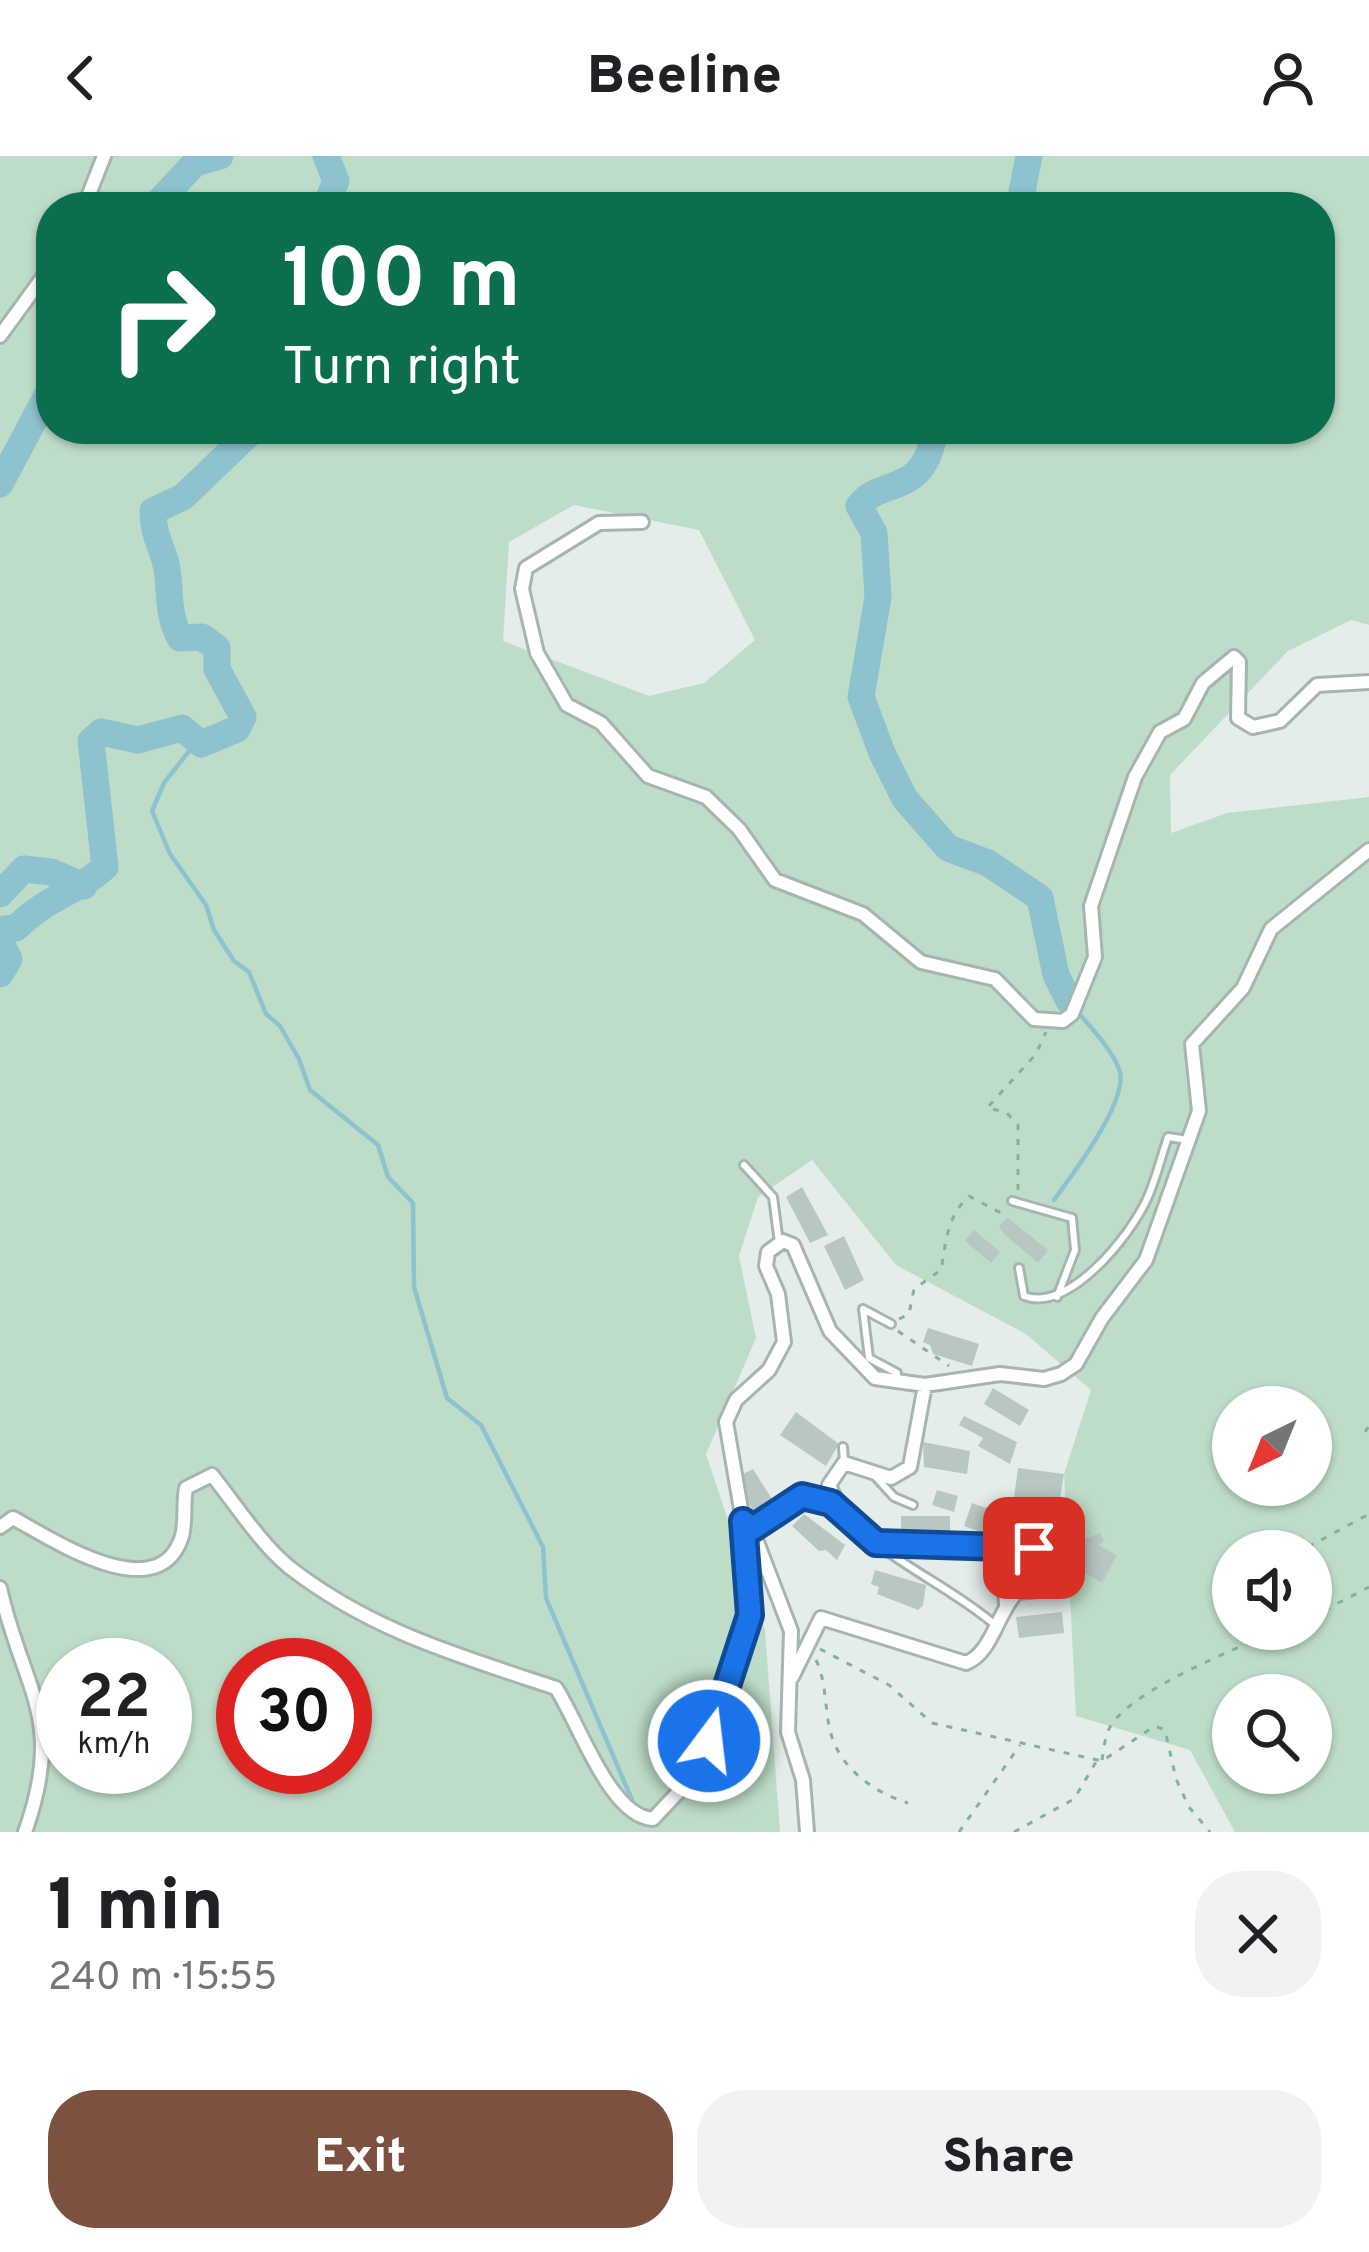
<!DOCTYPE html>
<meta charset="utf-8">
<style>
:root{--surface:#fff;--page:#f2f2f2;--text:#202124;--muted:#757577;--accent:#7c5140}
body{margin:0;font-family:Overpass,sans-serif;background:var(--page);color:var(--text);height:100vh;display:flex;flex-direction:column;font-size:45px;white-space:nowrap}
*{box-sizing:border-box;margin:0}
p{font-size:39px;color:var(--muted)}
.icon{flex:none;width:66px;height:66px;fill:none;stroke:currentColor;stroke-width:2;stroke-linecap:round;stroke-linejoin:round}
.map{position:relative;height:1676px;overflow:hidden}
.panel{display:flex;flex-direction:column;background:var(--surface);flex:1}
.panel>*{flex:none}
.hud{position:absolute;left:36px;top:36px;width:1299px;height:252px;border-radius:48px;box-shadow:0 3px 9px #0004;background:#0b6e4f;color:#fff;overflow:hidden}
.needle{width:78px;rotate:223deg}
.tools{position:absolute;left:1212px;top:1230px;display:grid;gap:24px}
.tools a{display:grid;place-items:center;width:120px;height:120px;border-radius:50%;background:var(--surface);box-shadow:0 3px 9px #0004;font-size:60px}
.speed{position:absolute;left:36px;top:1482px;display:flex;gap:24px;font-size:60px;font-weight:700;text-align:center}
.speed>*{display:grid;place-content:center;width:156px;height:156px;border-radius:50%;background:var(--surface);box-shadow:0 3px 9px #0004;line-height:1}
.speed small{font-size:30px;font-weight:400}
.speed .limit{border:18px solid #d22;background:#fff;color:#111}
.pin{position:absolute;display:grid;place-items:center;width:102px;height:102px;color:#fff;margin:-51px;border-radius:24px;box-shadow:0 6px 18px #0006}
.me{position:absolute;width:132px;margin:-66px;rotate:15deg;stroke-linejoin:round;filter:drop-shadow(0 0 9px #0008)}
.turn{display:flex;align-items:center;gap:42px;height:252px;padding:0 48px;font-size:54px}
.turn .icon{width:156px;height:156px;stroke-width:2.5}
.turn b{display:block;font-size:84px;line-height:102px}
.round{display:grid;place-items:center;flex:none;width:126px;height:126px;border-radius:48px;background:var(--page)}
.headline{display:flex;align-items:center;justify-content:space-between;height:204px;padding:0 48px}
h1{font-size:72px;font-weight:800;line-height:90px}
.button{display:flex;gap:24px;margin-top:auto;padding:24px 48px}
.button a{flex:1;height:138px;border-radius:48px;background:var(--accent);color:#fff;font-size:48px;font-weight:800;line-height:138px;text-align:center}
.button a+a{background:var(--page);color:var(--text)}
header{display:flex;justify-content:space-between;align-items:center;height:156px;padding:0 48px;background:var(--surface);font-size:54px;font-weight:800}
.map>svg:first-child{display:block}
.green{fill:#beddc8;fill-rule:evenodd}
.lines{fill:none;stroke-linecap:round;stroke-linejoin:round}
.stream{stroke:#8ec2cf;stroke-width:4.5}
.river{stroke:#8ec2cf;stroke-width:27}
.building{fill:#b9c7c2}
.lane-casing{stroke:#a7b5b0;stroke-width:12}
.street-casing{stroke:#a7b5b0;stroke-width:18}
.path{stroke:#85afa4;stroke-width:3;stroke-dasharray:6 9;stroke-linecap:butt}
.lane{stroke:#fff;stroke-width:6}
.street{stroke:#fff;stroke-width:12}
.route-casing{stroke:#114b97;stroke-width:30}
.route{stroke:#1a73e8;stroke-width:21}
</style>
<header><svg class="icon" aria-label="back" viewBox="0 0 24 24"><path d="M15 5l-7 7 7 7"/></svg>Beeline<svg class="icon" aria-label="person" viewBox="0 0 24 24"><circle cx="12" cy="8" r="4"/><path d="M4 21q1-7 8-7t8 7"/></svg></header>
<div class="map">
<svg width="1369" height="1676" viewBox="0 0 1369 1676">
<rect width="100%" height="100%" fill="#e4ede9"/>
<path class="green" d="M0,0H1369V469L1351,464L1288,495L1170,619L1171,677L1227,657L1369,641V1676H1235L1190,1594L1076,1560L1064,1318L1091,1234L1026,1178L896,1109L812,1004L758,1041L739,1100L756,1182L706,1298L765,1474L780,1676H0ZM51,51H1320V273H51ZM574,349L699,374L755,484L704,527L649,540L503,485L509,386ZM1233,1251H1311V1329H1233ZM1233,1395H1311V1473H1233ZM63,1509H165V1611H63ZM243,1509H345V1611H243ZM1233,1539H1311V1617H1233Z"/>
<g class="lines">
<path class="stream" d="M197,585L164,627L152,655L170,698L206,749L214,774L234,805L249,816L266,858L280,870L299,903L310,934L378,989L388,1021L413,1047L414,1131L447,1242L481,1269L543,1391L546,1442L635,1651
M1054,1044C1072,1019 1131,942 1119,913C1110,889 1084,865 1069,845"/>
<path class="river" d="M154,51L195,7L220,0
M325,51L336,25L326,0
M1019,51L1029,0
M935,273C924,344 883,319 859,350L874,377L878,441L861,541L882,597L905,643L948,692L988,707L1040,742L1056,819L1069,845
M0,328L51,232
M0,738L24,713L51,716L84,730
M0,783L5,773L16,772C49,739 74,739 105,711L91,585L101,576L138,584L182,572L201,588L237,573L243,561L217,513V492L202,481L180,482C167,457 171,440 167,413C163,391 153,381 153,355L183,341L254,273
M0,785L9,803L0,818"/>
</g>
<path class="building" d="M802,1031L828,1079L810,1087L786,1041Z
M1008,1062L1048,1094L1038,1107L1004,1078L999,1070Z
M974,1074L1000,1096L991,1107L965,1085Z
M844,1080L864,1124L845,1134L824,1090Z
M928,1172L979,1188L972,1210L933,1198L930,1189L923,1186Z
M993,1232L1029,1254L1020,1270L984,1248Z
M796,1256L839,1288L826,1310L780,1279Z
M964,1260L1017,1286L1010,1308L978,1290L983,1282L959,1269Z
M923,1286L970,1295L967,1318L924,1311Z
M1018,1312L1064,1318L1059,1349L1014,1342Z
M753,1313L777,1351L755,1362L739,1320Z
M937,1334L958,1340L954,1356L932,1349Z
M972,1347L1017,1363L1009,1386L964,1370Z
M804,1358L845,1389L837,1404L826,1394L819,1395L792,1370Z
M901,1360H950V1379H901Z
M1100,1377L1104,1385L1098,1389L1117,1399L1102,1427L1077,1412L1079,1407L1067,1390Z
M1052,1401L1059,1421L1042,1424L1038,1404Z
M875,1414L926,1429L923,1449L918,1454L877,1438L879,1431L871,1428Z
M1062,1456L1064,1477L1019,1482L1016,1461Z"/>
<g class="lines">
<g class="lane-casing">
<path id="lane" d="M744,1009L773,1041L779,1087
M1012,1045L1072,1062L1075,1094L1057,1141
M1019,1112L1024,1140C1069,1157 1130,1080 1147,1043C1156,1023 1161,1001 1168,981L1188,984
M891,1168L863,1153L869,1202L897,1217L896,1223
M843,1291L844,1307
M874,1319L894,1341L913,1349
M785,1355L802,1340L831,1347L837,1354
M754,1372L799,1350
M876,1387C914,1417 956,1436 994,1468
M1000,1392L1003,1450"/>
</g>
<g class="street-casing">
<path id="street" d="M84,51L104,0
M0,180L51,110
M642,366L599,367L526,412L522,433L537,497L567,549L601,567L648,620L706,641L739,673L775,724L863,758L921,806L995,823L1034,863L1063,865L1072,858L1095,801L1091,750L1135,621L1160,576L1184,563L1203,527L1234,501L1239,506L1238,562L1253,571L1280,565L1317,529L1369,526
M743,1365L752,1373L791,1475L788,1576L803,1624L807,1676
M0,1371L13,1362C50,1382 159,1455 182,1380C186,1366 183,1347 186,1332L212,1319C236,1349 260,1387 289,1411C371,1475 460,1500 556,1532C579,1567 610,1661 653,1663L684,1630L709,1585L750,1459L743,1365L726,1266L736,1244L769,1214L784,1186L778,1138L766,1110L768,1096L783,1085L793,1089L830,1175L875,1222L925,1229L1000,1218L1044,1223L1061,1218L1076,1208L1102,1162L1146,1104L1199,955L1192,888L1243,832L1271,773L1369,694
M0,1432C23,1535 66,1561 25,1676
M792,1521L821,1462L966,1507C992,1497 997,1457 1017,1436L1058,1432L1065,1404C1053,1393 1037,1392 1021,1391C947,1385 864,1416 829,1329L844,1307L891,1322L910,1311L925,1229"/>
</g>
<path class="path" d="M1018,1034V969L1006,956L987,952L1036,898L1046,876
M899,1163L909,1158L914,1133L941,1114C946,1086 947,1060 969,1040L999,1056L1006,1051
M898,1175L949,1210
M1365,1276L1369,1270
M1308,1391L1369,1358
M1311,1461L1369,1431
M820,1493L889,1529L932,1567L1102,1605L1155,1570L1165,1574L1176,1623L1189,1651L1210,1676
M816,1504C829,1531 823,1563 835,1589C849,1619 879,1638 908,1647
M1102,1604C1104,1592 1105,1577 1112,1568C1136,1532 1241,1490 1283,1473
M959,1676L1020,1589
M1014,1676L1074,1643L1096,1606"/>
<use href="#lane" class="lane"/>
<use href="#street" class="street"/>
</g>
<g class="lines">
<g class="route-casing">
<path id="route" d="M709,1585L750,1459L743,1365L752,1373L802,1340L831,1347L876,1387L1034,1392"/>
</g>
<use href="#route" class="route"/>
</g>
</svg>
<div class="tools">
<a><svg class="needle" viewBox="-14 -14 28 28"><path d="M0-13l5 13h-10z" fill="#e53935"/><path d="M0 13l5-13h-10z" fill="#757577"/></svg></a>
<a><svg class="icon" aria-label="sound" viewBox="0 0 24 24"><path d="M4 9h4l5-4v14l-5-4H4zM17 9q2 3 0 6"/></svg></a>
<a><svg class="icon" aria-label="search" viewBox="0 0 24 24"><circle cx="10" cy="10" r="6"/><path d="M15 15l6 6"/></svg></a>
</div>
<div class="speed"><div>22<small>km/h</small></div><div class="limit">30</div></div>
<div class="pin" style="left:1034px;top:1392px;background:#d93025"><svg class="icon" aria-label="arrive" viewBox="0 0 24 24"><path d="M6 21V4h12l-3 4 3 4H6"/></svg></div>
<svg class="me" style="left:709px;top:1585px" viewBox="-20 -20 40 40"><circle r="17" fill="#1a73e8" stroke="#fff" stroke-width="3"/><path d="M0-11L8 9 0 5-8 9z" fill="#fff"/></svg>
<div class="hud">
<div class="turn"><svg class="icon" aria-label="right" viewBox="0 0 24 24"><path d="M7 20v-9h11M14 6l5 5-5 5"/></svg><div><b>100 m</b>Turn right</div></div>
</div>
</div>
<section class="panel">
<div class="headline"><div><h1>1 min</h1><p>240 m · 15:55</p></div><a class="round"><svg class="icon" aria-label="close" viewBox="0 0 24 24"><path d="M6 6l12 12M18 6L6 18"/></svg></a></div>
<div class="button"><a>Exit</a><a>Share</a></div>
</section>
